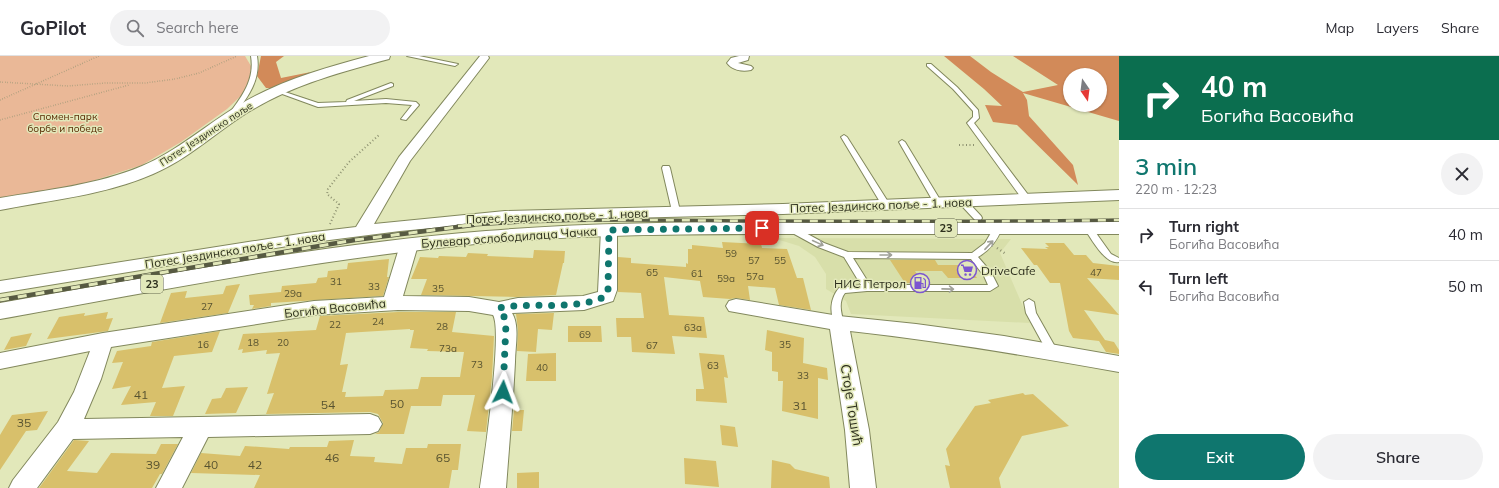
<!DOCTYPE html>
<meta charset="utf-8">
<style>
:root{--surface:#fff;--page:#f2f2f3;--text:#2b2b33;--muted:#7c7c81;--line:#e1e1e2;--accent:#0f766e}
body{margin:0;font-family:Mulish,sans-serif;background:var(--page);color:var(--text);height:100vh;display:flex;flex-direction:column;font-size:15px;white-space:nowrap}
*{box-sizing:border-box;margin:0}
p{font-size:13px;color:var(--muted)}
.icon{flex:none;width:22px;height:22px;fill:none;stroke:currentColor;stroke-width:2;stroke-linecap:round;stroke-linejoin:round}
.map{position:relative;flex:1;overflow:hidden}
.side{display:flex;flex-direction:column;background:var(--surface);width:380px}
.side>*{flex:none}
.top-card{background:#0b6e4f;color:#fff;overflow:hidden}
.needle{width:26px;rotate:166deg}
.controls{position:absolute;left:1063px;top:12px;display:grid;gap:8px}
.controls a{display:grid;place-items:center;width:44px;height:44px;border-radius:50%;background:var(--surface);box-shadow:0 1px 3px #0004;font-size:20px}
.pin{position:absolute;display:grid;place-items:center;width:34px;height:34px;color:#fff;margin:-17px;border-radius:8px;box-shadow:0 2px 6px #0006}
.me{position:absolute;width:44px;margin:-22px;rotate:3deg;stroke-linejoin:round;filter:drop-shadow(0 0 3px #0008)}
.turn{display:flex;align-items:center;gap:14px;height:84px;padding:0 16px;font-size:18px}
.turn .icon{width:52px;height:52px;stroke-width:2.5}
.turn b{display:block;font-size:28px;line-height:34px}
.round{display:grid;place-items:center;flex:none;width:42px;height:42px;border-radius:21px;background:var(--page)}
.summary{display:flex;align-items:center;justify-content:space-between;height:68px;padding:0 16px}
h1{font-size:24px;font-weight:600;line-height:30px;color:var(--accent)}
.button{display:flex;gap:8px;margin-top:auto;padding:8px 16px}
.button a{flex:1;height:46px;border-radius:24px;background:var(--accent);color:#fff;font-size:16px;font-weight:600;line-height:46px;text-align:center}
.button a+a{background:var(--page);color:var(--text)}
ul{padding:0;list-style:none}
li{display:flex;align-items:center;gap:12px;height:52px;padding:0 16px;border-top:1px solid var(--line)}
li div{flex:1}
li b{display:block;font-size:15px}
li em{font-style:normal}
header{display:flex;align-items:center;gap:24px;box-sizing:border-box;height:56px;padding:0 20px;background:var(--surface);border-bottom:1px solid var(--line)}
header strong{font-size:19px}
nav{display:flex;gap:22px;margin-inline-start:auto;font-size:14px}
.search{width:280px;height:36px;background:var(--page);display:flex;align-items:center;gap:10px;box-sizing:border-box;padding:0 14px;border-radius:22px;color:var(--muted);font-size:15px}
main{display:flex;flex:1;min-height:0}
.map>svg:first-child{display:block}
.built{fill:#d8dfaa}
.green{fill:#eab897}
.forest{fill:#d28a59;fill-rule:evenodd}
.building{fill:#d8c06b;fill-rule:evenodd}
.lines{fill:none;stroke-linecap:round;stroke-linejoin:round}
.lane-casing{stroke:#82885d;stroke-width:2}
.street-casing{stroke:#82885d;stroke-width:2}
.secondary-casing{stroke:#82885d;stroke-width:2}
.primary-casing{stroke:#82885d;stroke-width:2}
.path-far2{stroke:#8e9271;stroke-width:1.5;stroke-dasharray:0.5 2;stroke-linecap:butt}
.path-far1{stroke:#8e9271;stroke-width:2;stroke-dasharray:1 2.5;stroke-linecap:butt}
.path{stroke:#8e9271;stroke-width:2.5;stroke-dasharray:1 3;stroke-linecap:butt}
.lane{fill:#fff;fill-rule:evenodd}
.street{fill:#fff;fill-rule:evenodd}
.secondary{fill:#fff;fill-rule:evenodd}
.primary{fill:#fff;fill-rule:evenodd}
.rail-far1-casing{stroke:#575a42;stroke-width:3.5}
.rail-casing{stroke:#575a42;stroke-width:4.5}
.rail-far1{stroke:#e2e8ba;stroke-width:2.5;stroke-dasharray:8;stroke-linecap:butt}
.rail{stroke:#e2e8ba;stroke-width:3;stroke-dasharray:9;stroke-linecap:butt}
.oneway{stroke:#a0a199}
.route{stroke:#0f766e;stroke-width:7;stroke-dasharray:0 12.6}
.labels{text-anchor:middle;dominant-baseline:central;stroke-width:3;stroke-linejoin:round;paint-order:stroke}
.far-park-label{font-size:10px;fill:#582a03;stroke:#e2e8ba}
.far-street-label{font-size:10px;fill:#2d2f1d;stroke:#e2e8ba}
.number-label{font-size:10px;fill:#585330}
.shield{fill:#e2e8ba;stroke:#63664c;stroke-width:1}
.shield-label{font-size:11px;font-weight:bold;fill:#2d2f1d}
.street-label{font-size:12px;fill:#2d2f1d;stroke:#e2e8ba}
.poi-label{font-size:12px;fill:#2d2f1d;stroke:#e2e8ba;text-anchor:start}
.near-number-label{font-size:12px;fill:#585330}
.near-street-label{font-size:14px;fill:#2d2f1d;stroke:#e2e8ba}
</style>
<header>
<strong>GoPilot</strong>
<div class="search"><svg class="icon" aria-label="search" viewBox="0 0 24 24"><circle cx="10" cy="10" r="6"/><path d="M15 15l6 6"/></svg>Search here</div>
<nav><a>Map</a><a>Layers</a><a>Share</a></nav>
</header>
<main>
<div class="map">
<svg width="1119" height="432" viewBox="0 0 1119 432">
<rect width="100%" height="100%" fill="#e2e8ba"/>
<path class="built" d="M773,182L1011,183L1000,197L1030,267L851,258L846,245L826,233V218L815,201L799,190Z"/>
<path class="green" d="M0,0H245L251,10L249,32L227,53L181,86L142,109L83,128L0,143Z"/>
<path class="forest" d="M261,0H284L276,6L281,22L311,16L278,32H266L257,20Z
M944,0H970L991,16L1023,36L1058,29L1013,0H1119V65L1023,37L1027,44L1029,60L1073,109L1078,129L1017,69L993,66L985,49L1002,50L984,33ZM1070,19H1100V49H1070Z"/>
<path class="building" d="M722,186L761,188L762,192L787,193L797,222H803L811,254L779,249L775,232L748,230L750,244L736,242L730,243L703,241L700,225L664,221L669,259L704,261L707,282L672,280L675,298L632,296L631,281H617L616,262H644L641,237L618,236V201L631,202V207L686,211V207L688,208V193H692V189L723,192Z
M1045,187H1064L1074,199H1086L1093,207L1119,210V224L1087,222L1119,259L1084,254L1105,284L1114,286L1119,294V298L1106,296L1099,285L1073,282L1069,275L1060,227H1050L1037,209H1034L1021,192L1048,193L1045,191H1049Z
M534,194L565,195L564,207H563L556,239L516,241L421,239L427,223H411L420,201L438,202L439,200L466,201L468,197L488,198L487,200L533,202Z
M389,203L387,221H389L383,240L271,247V250L252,253L254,249H250L249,239L281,236L282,230L316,227L318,222L327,221L328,215L347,213L348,207Z
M890,204H935L938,209H967L977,222H948L942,215H915L923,227H905Z
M240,228L228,257L160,267L171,237L187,235L185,242L223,238L226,230Z
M108,256L106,263L113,262L108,275L47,283L59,261L85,257L84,260Z
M398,256H456L452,276L494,280L492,321L486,376L467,375L475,339H443L441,350H411L404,378H375L379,376L383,367L378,358L370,356L266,358L274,337L267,338L280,297L266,298L267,294L242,297L243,293L238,294L243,278L316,274L320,260ZM410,273V274H414L410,292L428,293L427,295L464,296L460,321H421L418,333L385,334L383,340L345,341L346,336H342L348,308L340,309L346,277Z
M554,257L552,274L538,273L536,296L517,295L518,274L516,258Z
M568,270H601L602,286H568Z
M767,274L804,282L803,307L827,312L828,324L818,322V363L782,355L783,325H778V316L772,315V296L765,294Z
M220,275L212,296L174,300L162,332L185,330L173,360H150L156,346L121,349L131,330L112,333L123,306L112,307L117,295L151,290L152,286Z
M32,277L26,290L4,294L11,281Z
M556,297V325H526L528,298Z
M699,297L724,299L728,322L724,321L727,347L696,345V333H704Z
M248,331L236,357L205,358L212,343L221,342L226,332Z
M1023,337L1025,339L1033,338L1069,370L1022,380L999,422L1001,432H950L945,409L950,410L946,393L975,350L991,347L988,344Z
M514,354H524L522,375H512Z
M48,355L37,374L26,375L0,414V379L12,359Z
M720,369L735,371L738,391L722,389Z
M74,384L89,385L67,415L97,417L111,397L156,398L161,388H178L162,418H160L152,432H39Z
M354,384L350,400L375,401L374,406L402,408L406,392H427L428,388H461L458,414H452L449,432H254L260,419L191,417L201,397L240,400L245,390L289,393L290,391H327L329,385Z
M684,402L716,405L719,431L685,428Z
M772,404L790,408L795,413L829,421L830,432H771Z
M539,416V432H517V417Z"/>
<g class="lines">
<g class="lane-casing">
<path id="lane" d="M251,0H257C261,24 248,41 234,59H230L229,58C242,40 255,24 251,0Z
M407,0H419L458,8L455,10Z
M927,8H931L957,31L978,54L979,62L974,67L1029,140L1030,142L1029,144H1023L967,67L973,61V55L953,33L927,10Z
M391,27L393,28V30L354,45L386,43L416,46L419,49L406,64L401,63L412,49L386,47L318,51L274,35L279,34L318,47L346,46L347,44Z
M844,79L847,81L890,149L889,151H883L841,81Z
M902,84L905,86L942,147L941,149H938L934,147L899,86Z
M663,110H669L670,112L680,155L679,157H676L672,155L662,112Z
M960,144H966L981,160L982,162L981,164H975L960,148L959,146Z
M787,170H793L824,187L848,196L972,197L985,187L995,170H1001L1002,172C997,185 990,194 978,201L991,216L998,230L990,235H867L845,237C838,246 841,257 844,267L842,270H836C829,257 830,243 839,232L861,229L844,201L818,191L787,174L786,172ZM853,202L971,203L984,220L988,229H870Z
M1085,170H1091L1111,198L1119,202V206C1105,209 1091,182 1084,172Z
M1029,243L1034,246L1036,257L1058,296L1057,299L1053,300L1049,299L1026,257L1024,246Z"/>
</g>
<g class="street-casing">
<path id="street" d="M480,0H488L489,2L410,105L374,168L505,155L783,148L1119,134V144L783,158L505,165L400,175L306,187L0,237V225L306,177L356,171L399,101Z
M739,0H749L748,4L738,7L751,10L753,12L751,14C742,16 732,14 727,7L731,2Z
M609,169L615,170L617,174V234L613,245L584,254L512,257C520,270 515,291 515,306C513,348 509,390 506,432H480C484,406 503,274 493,259L469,255L398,254L314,259L111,291L101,323L84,363L370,358L378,361L382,368L378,375L370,378L208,381L182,432H156L183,381L73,383L37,432H9L13,424L58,366L74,336L90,295L0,313V297L103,277L314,245L384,241L400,189L403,185L409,184L415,185L418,189L403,240L469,241L499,246L518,242L583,240L598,236L601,174L603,170Z
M736,243L839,260L916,268L1004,280L1119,300V316C1030,300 941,285 850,275L869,374L876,432H850L845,374L830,273L729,255L726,250L729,245Z"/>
</g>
<g class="secondary-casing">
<path id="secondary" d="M369,0H390L389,3C341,16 293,29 250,55C217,75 189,103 153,118C105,139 51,144 0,154V142C47,134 97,129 142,110C177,95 206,69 239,49C279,25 324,12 369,0Z"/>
</g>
<g class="primary-casing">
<path id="primary" d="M777,166H1119V178C1013,178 908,178 802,178C697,178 591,178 486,187C322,202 161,234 0,263V247C161,219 323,188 486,175C583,167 680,166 777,166Z"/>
</g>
<path class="path-far2" d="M0,26L68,30L105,27H145L175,23L199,17L237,0
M0,44L99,0
M0,64L129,29"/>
<path class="path-far1" d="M959,89H975
M330,168L339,148L327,138L328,133L349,106L379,79"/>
<path class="path" d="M997,192L1006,198"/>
<use href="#lane" class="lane"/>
<use href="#street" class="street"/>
<use href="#secondary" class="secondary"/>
<use href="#primary" class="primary"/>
<g class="rail-far1-casing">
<path id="rail-far1" d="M458,170C555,162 653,164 750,165C873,165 996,166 1119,164"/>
</g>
<g class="rail-casing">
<path id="rail" d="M0,244L355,184L473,169"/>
</g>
<use href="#rail-far1" class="rail-far1"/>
<use href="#rail" class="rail"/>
</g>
<defs><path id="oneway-shaft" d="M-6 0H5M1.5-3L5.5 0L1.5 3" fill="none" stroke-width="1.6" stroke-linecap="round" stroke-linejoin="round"/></defs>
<g class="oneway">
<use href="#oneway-shaft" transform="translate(818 187) rotate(25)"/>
<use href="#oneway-shaft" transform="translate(989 189) rotate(-47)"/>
<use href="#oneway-shaft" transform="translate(886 199)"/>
<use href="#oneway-shaft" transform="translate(948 233) rotate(1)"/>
</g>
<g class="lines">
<path class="route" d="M503,336L506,268L503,257L499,252C534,245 573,256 606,240L608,234L609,174L762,172"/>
</g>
<defs>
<g id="supermarket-ring" transform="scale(1)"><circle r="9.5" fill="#e2e8ba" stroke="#7c56d0" stroke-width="1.5"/><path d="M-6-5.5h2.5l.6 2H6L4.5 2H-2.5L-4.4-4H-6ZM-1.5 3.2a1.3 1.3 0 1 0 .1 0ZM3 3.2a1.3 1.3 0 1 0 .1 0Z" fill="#7c56d0"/></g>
<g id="fuel-ring" transform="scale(1)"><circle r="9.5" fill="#e2e8ba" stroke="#7c56d0" stroke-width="1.5"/><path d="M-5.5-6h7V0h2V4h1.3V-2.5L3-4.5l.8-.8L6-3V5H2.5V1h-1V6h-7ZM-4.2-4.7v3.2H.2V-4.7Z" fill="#7c56d0"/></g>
</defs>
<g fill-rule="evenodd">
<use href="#supermarket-ring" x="967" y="214"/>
<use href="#fuel-ring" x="920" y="227"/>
</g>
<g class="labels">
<g class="far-park-label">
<text x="65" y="60">Спомен-парк<tspan x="65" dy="12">борбе и победе</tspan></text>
</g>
<g class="far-street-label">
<text transform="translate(206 78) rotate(-33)">Потес Јездинско поље</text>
</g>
<g class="number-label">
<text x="731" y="197">59</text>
<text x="754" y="204">57</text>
<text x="780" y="204">55</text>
<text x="652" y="216">65</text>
<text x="1096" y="216">47</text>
<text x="697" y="217">61</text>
<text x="755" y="220">57a</text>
<text x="726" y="222">59a</text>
<text x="336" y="225">31</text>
<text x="374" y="230">33</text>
<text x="438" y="232">35</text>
<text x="293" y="237">29a</text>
<text x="207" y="250">27</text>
<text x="378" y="265">24</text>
<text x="335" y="268">22</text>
<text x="442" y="270">28</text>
<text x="693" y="271">63a</text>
<text x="585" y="278">69</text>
<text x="253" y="286">18</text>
<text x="283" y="286">20</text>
<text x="203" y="288">16</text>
<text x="785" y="288">35</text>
<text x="652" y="289">67</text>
<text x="448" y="292">73a</text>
<text x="477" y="308">73</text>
<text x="713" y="309">63</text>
<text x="542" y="311">40</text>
<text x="803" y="319">33</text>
</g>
<g class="shield">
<rect x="935" y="163" width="22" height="18" rx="3"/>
<rect x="141" y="219" width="22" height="18" rx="3"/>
</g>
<g class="shield-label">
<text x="946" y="172">23</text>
<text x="152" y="228">23</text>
</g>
<g class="street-label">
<text transform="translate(881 149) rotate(-2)">Потес Јездинско поље - 1. нова</text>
<text transform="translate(557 160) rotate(-2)">Потес Јездинско поље - 1. нова</text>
<text transform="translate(509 181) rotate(-4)">Булевар ослободилаца Чачка</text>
<text transform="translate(235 194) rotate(-9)">Потес Јездинско поље - 1. нова</text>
<text transform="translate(335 252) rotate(-6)">Богића Васовића</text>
</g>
<g class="poi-label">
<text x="981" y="214">DriveCafe</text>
<text x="906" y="227" text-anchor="end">НИС Петрол</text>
</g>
<g class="near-number-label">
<text x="141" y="338">41</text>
<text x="397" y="347">50</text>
<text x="328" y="348">54</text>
<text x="800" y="349">31</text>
<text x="24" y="366">35</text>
<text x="332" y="401">46</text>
<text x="443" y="401">65</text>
<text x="153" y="408">39</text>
<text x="211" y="408">40</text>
<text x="255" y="408">42</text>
</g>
<g class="near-street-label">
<text transform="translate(852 349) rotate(81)">Стоје Тошић</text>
</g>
</g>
</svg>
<div class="controls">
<a><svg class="needle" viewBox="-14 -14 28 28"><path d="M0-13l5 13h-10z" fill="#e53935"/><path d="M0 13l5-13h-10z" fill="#7c7c81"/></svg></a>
</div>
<div class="pin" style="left:762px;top:172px;background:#d93025"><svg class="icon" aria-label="arrive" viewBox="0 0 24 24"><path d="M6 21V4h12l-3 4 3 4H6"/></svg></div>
<svg class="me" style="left:503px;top:336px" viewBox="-20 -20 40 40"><path d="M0-17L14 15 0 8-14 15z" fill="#0f766e" stroke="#fff" stroke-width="4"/></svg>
</div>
<section class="side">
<div class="top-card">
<div class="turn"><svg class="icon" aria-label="right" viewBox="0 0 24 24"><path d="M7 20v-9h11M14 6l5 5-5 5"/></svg><div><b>40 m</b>Богића Васовића</div></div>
</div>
<div class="summary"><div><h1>3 min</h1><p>220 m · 12:23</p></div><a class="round"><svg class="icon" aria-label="close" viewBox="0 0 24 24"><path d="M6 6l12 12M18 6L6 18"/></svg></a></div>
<ul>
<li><svg class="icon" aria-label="right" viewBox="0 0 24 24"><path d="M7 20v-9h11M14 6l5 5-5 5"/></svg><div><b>Turn right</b><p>Богића Васовића</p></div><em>40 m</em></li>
<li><svg class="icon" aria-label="left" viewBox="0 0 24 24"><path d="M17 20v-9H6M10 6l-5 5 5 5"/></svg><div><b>Turn left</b><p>Богића Васовића</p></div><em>50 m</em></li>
</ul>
<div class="button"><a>Exit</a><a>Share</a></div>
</section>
</main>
